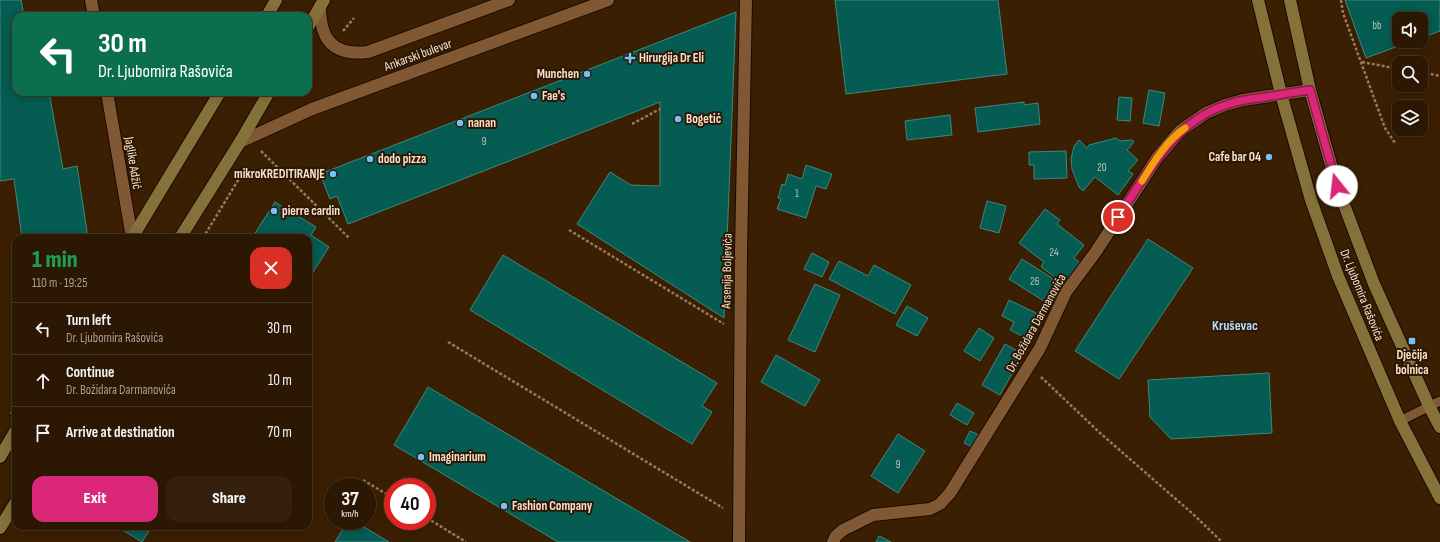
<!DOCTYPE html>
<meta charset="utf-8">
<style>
:root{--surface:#2c1702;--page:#34200c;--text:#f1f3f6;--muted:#a69f99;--line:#483624;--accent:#db2777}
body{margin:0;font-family:"Sofia Sans Condensed",sans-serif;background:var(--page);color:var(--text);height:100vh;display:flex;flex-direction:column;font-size:15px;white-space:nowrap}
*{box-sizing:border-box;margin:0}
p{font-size:13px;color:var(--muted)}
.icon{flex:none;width:22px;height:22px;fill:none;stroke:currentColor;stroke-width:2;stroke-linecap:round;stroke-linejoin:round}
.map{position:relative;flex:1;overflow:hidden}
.details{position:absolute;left:12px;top:234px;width:300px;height:296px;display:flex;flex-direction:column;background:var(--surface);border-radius:12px;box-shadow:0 2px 10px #0003,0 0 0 1px var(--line)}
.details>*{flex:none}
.top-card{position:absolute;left:12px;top:12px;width:300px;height:84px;border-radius:12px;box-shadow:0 2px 10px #0003,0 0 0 1px var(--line);background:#0b6e4f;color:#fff;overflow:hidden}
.fabs{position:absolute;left:1392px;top:12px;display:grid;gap:8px}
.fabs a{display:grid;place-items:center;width:36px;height:36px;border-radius:8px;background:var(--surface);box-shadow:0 2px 10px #0003,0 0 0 1px var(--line);font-size:20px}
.speed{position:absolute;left:324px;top:478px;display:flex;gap:8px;font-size:20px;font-weight:700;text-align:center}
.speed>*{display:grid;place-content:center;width:52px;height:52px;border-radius:50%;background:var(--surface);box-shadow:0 2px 10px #0003,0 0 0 1px var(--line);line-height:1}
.speed small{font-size:10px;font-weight:400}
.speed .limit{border:6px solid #d22;background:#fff;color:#111}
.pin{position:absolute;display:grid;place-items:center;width:34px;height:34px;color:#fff;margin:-17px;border:2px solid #fff;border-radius:50%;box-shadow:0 1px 4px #0007}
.me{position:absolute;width:44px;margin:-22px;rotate:344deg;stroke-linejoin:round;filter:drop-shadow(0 0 3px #0008)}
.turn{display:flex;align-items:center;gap:14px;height:84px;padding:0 20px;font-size:18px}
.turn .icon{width:52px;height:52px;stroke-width:2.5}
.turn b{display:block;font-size:28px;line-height:34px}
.round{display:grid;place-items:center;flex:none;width:42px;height:42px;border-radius:12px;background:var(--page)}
.summary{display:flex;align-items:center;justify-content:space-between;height:68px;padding:0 20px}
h1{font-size:24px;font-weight:800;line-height:30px;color:#1e9e55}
.button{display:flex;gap:8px;margin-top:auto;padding:8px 20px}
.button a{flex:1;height:46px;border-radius:12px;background:var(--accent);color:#fff;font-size:16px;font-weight:800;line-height:46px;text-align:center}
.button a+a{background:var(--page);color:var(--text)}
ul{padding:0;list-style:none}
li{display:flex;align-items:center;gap:12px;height:52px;padding:0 20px;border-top:1px solid var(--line)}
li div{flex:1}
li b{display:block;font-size:15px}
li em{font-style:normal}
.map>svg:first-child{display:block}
.building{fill:#045c52;stroke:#3f887c}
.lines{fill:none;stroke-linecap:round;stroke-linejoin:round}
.lane-casing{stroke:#1d0a00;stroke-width:11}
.street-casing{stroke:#1d0a00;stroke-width:14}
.secondary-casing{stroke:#1d0a00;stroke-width:14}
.path{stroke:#947a61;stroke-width:2.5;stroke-dasharray:3 2;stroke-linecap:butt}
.lane{stroke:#805833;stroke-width:9}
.street{stroke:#805833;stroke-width:12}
.secondary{stroke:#85713a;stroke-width:12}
.route-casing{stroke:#8e194d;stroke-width:10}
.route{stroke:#db2777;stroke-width:7}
.slow{stroke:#f59e0b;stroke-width:7}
.poi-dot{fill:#76c0f7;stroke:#2c1804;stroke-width:1.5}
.labels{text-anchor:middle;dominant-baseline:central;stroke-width:4;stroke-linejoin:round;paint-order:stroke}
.number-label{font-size:11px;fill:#bcc0ae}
.street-label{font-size:13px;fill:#f9e1cd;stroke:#2c1804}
.poi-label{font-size:13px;font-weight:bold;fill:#f9e1cd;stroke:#2c1804;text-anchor:start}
.neighbourhood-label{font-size:14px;font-weight:bold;fill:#b3dbfa;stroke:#2c1804}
</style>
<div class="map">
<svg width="1440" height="542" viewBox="0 0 1440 542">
<rect width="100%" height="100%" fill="#3b1f02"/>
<path class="building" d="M0,0H21L24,16H16V92H49L63,169L77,166L88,238H22L14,179L0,181Z
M835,0H998L1007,74L846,94Z
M1345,0H1440V31L1421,38V19H1399V41H1412L1366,58Z
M736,12L724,318L577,224L610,172L631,185L660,186V102L348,224L337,196L330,199L320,174Z
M1149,90L1165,93L1159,126L1143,123Z
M1119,97L1132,98L1130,121L1117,120Z
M1024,102V105L1038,103L1040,124L978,132L975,108Z
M950,115L952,135L907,140L905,121Z
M1116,138L1120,141L1132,140L1134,142L1127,150L1138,160L1128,171L1133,174L1118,195L1095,177L1083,191L1079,187L1072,169L1071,159L1074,146L1079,140L1087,148L1089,145Z
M1066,151L1067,178L1034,179V165H1029V152Z
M806,165L832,174L826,189L816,186L806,218L777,209L781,199L778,198L782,184L785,185L788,174L802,179Z
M987,201L1006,206L999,233L980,228Z
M275,202L316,227L311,235L329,247L308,280V238H252Z
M1045,209L1060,220L1057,224L1084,245L1074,258L1080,263L1065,284L1041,267L1044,262L1019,243Z
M1148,239L1193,268L1119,379L1075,351Z
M812,253L829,262L822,277L804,269Z
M503,255L717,383L702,406L712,412L692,444L470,310Z
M1022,259L1060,283L1047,303L1009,279Z
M839,261L868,276L874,265L911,285L895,314L829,279Z
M815,284L840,295L815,352L788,340Z
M1009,300L1040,315L1028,339L1010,330L1014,322L1002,316Z
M907,306L928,318L917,336L896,325Z
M979,328L994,338L980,361L964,351Z
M1005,344L1023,354L1000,395L982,385Z
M776,355L820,380L805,406L761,382Z
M1269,373L1272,433L1171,439L1150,417L1148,380Z
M428,387L690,542H558L394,445Z
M957,403L974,413L967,425L950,415Z
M970,431L979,435L973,447L964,443Z
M898,434L925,451L898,493L871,476Z
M348,521H354L389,542H335Z
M116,526H152L142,542Z
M879,536L891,542H876Z"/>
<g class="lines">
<g class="lane-casing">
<path id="lane" d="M1400,421L1440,401"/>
</g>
<g class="street-casing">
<path id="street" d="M91,0L94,16
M320,6C320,40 333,56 368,52L509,0
M107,92L132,238
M240,142L312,109L608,0
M739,542L741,251L746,0
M833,542L836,536L843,530L873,515L930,509L940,504L950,493L1040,348L1066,292L1095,253L1157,158L1180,131L1206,113L1225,105L1243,100L1310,90"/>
</g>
<g class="secondary-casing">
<path id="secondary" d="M1258,0L1281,94L1311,200L1338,276L1400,421L1440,498
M1290,0L1310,90L1337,186L1374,284L1429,406L1440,427
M267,16L276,0
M308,27L324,0
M132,238L220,92
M180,238L240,142L269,92
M0,457L16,430
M0,528L16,502"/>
</g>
<path class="path" d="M1341,0L1343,13L1385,128L1395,143
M343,31L354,18
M1362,62L1399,69
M1421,72L1440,76
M632,124L660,109
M261,151L349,238
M569,230L724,324
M203,238L240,177
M448,342L723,508
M1041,377L1100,433L1193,514L1222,542
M11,414L16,406
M363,480L393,498
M427,518L466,542"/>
<use href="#lane" class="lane"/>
<use href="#street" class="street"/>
<use href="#secondary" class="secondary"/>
</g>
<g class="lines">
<g class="route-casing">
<path id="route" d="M1118,217C1147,174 1173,122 1226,105C1238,100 1251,99 1265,97C1280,95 1295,92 1310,90L1337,186"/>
</g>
<use href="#route" class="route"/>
<path class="slow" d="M1142,181C1153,163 1167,140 1185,128"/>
</g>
<g class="poi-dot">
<path d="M628 52h4v4h4v4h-4v4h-4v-4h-4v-4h4z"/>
<circle cx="587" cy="74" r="4"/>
<circle cx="534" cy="96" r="4"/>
<circle cx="678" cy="119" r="4"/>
<circle cx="460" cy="123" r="4"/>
<circle cx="1269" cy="157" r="4"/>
<circle cx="370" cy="159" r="4"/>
<circle cx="333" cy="174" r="4"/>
<circle cx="274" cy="211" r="4"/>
<rect x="1408" y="337" width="8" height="8" rx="2"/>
<circle cx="421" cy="457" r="4"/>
<circle cx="504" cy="506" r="4"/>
</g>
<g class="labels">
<g class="number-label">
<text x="1377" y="25">bb</text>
<text x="484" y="141">9</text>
<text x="1102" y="167">20</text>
<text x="797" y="193">1</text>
<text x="1054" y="252">24</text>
<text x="1035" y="281">26</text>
<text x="898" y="464">9</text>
</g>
<g class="street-label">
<text transform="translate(418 55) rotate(-20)">Ankarski bulevar</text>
<text transform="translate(133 163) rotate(81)">Jaglike Adžić</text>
<text transform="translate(727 271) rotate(-89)">Arsenija Boljevića</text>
<text transform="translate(1362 295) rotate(68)">Dr. Ljubomira Rašovića</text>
<text transform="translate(1036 323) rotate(-61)">Dr. Božidara Darmanovića</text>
</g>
<g class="poi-label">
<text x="639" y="58">Hirurgija Dr Eli</text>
<text x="579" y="74" text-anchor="end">Munchen</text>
<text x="542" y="96">Fae's</text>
<text x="686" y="119">Bogetić</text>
<text x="468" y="123">nanan</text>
<text x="1261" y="157" text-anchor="end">Cafe bar 04</text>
<text x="378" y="159">dodo pizza</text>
<text x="325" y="174" text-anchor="end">mikroKREDITIRANJE</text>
<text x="282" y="211">pierre cardin</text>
<text x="1412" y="355" text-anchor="middle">Dječija<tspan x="1412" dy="15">bolnica</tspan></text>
<text x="429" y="457">Imaginarium</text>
<text x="512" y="506">Fashion Company</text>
</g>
<g class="neighbourhood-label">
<text x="1235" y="325">Kruševac</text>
</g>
</g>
</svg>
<div class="fabs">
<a><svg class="icon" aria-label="sound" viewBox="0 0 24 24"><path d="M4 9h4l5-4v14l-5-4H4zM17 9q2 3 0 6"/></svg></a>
<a><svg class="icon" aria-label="search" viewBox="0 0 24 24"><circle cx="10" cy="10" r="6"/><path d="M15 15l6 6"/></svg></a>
<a><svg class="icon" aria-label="layers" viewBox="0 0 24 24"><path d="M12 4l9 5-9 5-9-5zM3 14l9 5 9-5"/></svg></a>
</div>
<div class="speed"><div>37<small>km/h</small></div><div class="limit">40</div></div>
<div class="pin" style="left:1118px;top:217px;background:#d93025"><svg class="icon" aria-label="arrive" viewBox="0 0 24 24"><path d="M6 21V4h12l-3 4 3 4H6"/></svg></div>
<svg class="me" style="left:1337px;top:186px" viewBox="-20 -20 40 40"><circle r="19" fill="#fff"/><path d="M0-13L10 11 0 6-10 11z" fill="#db2777"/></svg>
<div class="top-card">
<div class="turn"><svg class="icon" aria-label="left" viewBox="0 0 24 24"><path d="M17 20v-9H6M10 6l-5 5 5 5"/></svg><div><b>30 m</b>Dr. Ljubomira Rašovića</div></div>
</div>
<section class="details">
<div class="summary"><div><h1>1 min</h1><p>110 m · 19:25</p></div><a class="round" style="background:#d93025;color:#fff"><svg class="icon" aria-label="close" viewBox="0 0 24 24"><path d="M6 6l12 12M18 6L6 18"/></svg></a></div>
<ul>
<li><svg class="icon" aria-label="left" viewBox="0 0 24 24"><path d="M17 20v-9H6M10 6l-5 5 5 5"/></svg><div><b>Turn left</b><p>Dr. Ljubomira Rašovića</p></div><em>30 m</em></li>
<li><svg class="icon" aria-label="ahead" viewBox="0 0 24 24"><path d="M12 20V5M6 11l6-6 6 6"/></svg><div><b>Continue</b><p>Dr. Božidara Darmanovića</p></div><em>10 m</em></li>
<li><svg class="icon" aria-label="arrive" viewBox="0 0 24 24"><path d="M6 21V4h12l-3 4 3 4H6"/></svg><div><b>Arrive at destination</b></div><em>70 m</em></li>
</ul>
<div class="button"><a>Exit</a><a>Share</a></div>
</section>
</div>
